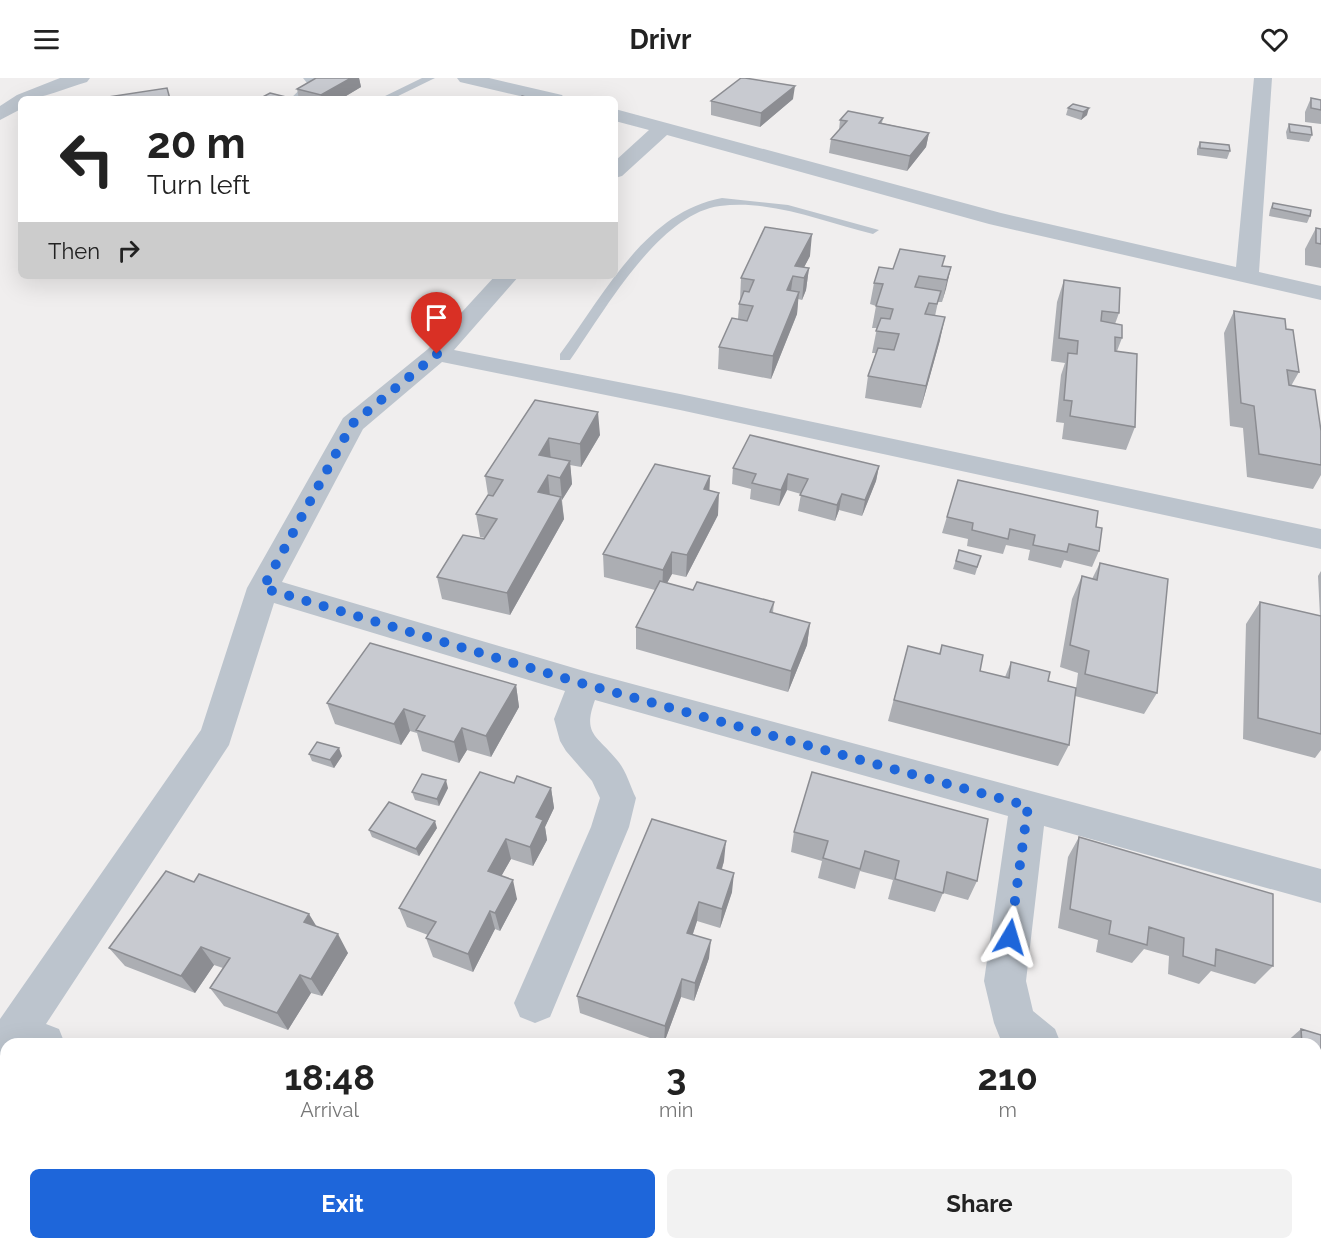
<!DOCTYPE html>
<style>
:root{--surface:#fff;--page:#f2f2f2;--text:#222;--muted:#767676;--accent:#1e66da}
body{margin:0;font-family:Raleway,sans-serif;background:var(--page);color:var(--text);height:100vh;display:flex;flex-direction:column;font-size:22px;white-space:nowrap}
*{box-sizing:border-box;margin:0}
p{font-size:20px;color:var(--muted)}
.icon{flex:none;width:33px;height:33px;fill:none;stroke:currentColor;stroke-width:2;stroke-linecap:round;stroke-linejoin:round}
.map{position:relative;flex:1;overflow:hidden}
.sheet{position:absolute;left:0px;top:960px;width:1322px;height:212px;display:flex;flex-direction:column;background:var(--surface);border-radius:18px 18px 0 0;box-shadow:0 6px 24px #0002}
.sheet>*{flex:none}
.top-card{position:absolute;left:18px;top:18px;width:600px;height:183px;border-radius:9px;box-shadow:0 6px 24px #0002;background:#fff;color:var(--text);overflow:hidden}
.pin{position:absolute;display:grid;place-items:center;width:51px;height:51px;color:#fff;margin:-62px -26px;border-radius:50% 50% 50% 0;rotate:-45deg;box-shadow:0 0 6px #0007}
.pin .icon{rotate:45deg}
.me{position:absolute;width:66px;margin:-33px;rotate:7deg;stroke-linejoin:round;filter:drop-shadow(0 0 4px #0008)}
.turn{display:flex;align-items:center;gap:21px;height:126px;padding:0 30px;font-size:27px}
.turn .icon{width:78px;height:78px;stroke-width:2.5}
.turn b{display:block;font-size:42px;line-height:51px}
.then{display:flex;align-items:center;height:57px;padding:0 30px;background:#0003;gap:12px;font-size:22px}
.eta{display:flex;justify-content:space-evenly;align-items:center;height:102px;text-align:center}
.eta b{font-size:36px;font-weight:700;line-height:42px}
.action{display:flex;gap:12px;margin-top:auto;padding:12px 30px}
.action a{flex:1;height:69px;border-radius:9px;background:var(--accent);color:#fff;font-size:24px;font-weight:700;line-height:69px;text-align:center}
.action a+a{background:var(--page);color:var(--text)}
header{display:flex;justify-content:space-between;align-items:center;height:78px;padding:0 30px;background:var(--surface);font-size:27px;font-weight:700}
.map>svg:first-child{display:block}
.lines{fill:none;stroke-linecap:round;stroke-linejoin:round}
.lane{fill:#bcc4cd;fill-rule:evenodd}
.street{fill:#bcc4cd;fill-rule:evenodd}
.wall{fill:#acaeb3}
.shaded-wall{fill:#8c8d92}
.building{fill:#c8cad0;stroke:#8c8d92;stroke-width:1.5}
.route{stroke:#1e66da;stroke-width:10;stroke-dasharray:0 18}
</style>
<header><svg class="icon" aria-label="menu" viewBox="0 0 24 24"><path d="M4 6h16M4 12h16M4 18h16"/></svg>Drivr<svg class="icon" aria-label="heart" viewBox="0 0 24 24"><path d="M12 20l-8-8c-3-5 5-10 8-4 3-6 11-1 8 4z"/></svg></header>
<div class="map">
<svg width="1321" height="1171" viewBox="0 0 1321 1171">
<rect width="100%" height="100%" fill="#f0eeee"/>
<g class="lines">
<path class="lane" d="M303,0H314L318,5L301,21H290L307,5Z
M422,0H435L392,21H379Z
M722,120L788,127L879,152L873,156C825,144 770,121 720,128C658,136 604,234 570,282H560V276C604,217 645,134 722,120Z"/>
<path class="street" d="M60,0H90L87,4C65,10 44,21 21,21V31L0,42V28L17,17Z
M457,0H489L562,17L565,21H533L460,4Z
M1254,0H1272L1259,194L1321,208V222L989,146L667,57L622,98L615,100V83L649,52L615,43V31L1001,135L1236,189Z
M495,198H519L454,272L680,316L1321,451V471L680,332L442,284L363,351L282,504L584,593L1321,791V825L1044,748L1026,903L1033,933L1055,951L1061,966H1007L1000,960L994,945L984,903L1008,738L595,622C582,657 597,657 617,682C626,692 630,708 636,720L629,749L550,939L535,945L520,939L514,925L591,749L600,720L592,703L566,673L560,663L554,641L565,613L274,525L229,667L46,946L59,951L65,966H6V987L0,984V941L201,652L247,510L343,340L428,271Z
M577,1166H641L643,1171H579Z"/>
</g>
<path class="wall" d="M316,0H359L361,9L341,21H299L297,11Z
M1311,20L1321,22V46L1305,44V34Z
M793,21L760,49L711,37V23Z
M1073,26L1087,37L1081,42L1066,37L1068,30Z
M883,40L882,45L929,55L926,69L907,93L829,75L831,61L839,52L840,42Z
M1289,46L1312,57L1309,64L1287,61L1286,54Z
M1200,64L1230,73L1227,81L1197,77V71Z
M1273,125L1310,138L1307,145L1269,138L1270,132Z
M1316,150L1321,151V190L1305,187V171Z
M810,178L804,189L809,190L806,212L802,222L798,221L797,236L771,301L718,291L719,269L738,241L739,226L741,222H740L741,200Z
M943,188L951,189L942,224H938L935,238L940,262L921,330L865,320L868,298L876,275H872L877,250H872L876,228L870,226L874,205L893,191Z
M1064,202L1119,235L1115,246L1122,260L1117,273L1135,349L1126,372L1062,361L1064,345L1056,344L1061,297L1065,285L1051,283L1057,224Z
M1234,233L1286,251L1299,294L1291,308L1321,353V397L1313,411L1247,399L1243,350L1230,348L1224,255Z
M535,322L600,357L581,389L570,387L572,406L562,422L564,441L510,537L442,521L437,499L485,460L480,459L476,436L488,417L485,398Z
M879,388L876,403L862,438L839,432L835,443L798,433L801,416L787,412L779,428L750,421L751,411L732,406L733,390Z
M710,398L709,412L718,437L686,499L672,496L667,505L693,512L774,524L773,535L810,545L807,567L788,614L636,571V549L655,512L604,499L603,476Z
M958,402L1096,449L1099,473L1092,489L1064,482L1061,490L1028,482L1030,472L1006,467L1003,476L967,468L968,461L942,455Z
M959,472L981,478L975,497L953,491Z
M1100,485L1157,615L1144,636L1075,618L1069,667L1058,688L888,643L908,568L939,576L942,567L980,593L1005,599L1011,584L1048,603L1076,610L1078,595L1060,589L1072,521L1082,498L1092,501Z
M1321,493V672L1315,680L1243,661L1246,546L1260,524L1320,538L1318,498Z
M516,607L519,629L491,679L467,672L459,685L422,673L417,655L410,653L401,667L335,646L327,625Z
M309,676L342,678L334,690L312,683Z
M514,705L551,710L554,730L545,749L547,762L533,788L511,781L501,798L517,821L500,853L495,851L473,894L433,879L426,860L428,857L407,849L399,830Z
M448,710L439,728L415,722L412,714Z
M988,741L977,803L968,822L943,815L935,834L888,821L893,802L860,793L855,811L818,800L822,783L791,774L794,754Z
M437,750L419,778L372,759L369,752Z
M1079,759L1273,888L1255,906L1211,893L1199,906L1168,896L1169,878L1144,871L1132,885L1096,874L1098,862L1058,850L1068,779Z
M724,783L722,791L732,814L720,850L697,843L693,856L709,880L694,923L681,919L664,965L580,935L577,918Z
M317,849L348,875L322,918L311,915L288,952L224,928L210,910L223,890L214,887L195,915L125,888L109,870Z
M1301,951L1321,957V1171H1289V1166H1316V966H1284Z
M1042,1166H1163L1177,1171H1041Z"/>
<path class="shaded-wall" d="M351,0H359L361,9L341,21H322L321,17Z
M795,8L793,21L760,49L761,35Z
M1089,30L1087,37L1081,42L1083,34Z
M929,55L926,69L907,93L910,78Z
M812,156L810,178L799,199L795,188Z
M951,189L946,211L942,224L947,202Z
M809,190L806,212L802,222L804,200Z
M793,198L790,220L787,212Z
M799,214L797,236L771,301L773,278Z
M945,239L940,262L921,330L926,308Z
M598,334L600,357L581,389L580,366Z
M549,360L551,383L539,377Z
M570,383L572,406L562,422L560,400Z
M879,388L876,403L862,438L865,422Z
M788,396L787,412L779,428L781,412Z
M548,397L550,419L538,414Z
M710,398L709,421L704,411Z
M719,415L718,437L686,499L687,477Z
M842,416L839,432L835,443L837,427Z
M561,419L564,441L510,537L507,515Z
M672,474V496L662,514L663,492Z
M810,545L807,567L788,614L791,593Z
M516,607L519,629L491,679L486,658Z
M404,631L410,653L401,667L394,646Z
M462,650L467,672L459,685L454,664Z
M339,670L342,678L334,690L330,682Z
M446,702L448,710L439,728L437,721Z
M551,710L554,730L545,749L547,762L533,788L530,769L536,739Z
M435,743L437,750L419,778L416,771Z
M506,761L511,781L493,813L488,793Z
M726,763L724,783L716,809L717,790Z
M734,795L732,814L720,850L722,831Z
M513,802L517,821L500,853L495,835Z
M699,824L697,843L687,873V855Z
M490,833L495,851L473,894L468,876Z
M309,836L320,854L304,844Z
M338,856L348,875L322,918L311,901Z
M711,862L709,880L694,923L695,905Z
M201,869L214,887L195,915L181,898Z
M300,897L311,915L288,952L277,935Z
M682,901L681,919L664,965L665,948Z
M20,1166H42L38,1171H30Z
M193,1166H201L200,1168L204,1171H189Z"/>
<path class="building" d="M316,0H351L321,17L297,11Z
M741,0H745L795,8L761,35L711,23Z
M167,10L170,21H95Z
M270,15L294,21H259Z
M522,18L533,21H518Z
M1311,20L1321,22V32L1311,30Z
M1073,26L1089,30L1083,34L1068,30Z
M848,33L883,40L879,45L929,55L910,78L831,61L847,43L840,42Z
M1289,46L1311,49L1312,57L1290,54Z
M1200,64L1229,67L1230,73L1200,70Z
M1273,125L1311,132L1310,138L1272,130Z
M765,149L812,156L795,188L809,190L804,200L793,198L787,212L799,214L773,278L719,269L732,240L747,243L753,228L739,226L744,213L749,214L754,202L741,200Z
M1316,150L1321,151V166L1316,165Z
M900,171L945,178L942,188L951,189L947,202L919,198L915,209L941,213L937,226L929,225L925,236L945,239L926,308L868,298L878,270L894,272L899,256L876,253L881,240L890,241L893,231L876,228L883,206L874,205L879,189L893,191Z
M1064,202L1120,210L1119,235L1102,233L1101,243L1122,247V260L1115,259V273L1137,276L1135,349L1070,338L1072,323L1064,322L1068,275L1077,276L1078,263L1059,260Z
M1234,233L1285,241L1286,251L1293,252L1299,294L1287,292L1289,307L1315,312L1321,353V387L1259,376L1254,328L1241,325Z
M535,322L598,334L580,366L549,360L539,377L570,383L560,400L548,397L538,414L561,419L507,515L437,499L463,457L484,461L497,441L476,436L488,417L493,418L503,402L485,398Z
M750,357L879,388L865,422L842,416L837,427L800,417L808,401L788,396L781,412L752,405L756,396L733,390Z
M655,386L710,398L704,411L719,415L687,477L672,474L663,492L603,476Z
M958,402L1098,433L1096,449L1102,450L1099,473L1069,466L1067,474L1033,467L1035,457L1010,451L1008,461L972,452L973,445L947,439Z
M959,472L981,478L977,489L956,483Z
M1100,485L1168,501L1157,615L1085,596L1089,573L1070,567L1082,498L1097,502Z
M660,503L693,512L697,504L774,524L770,534L810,545L791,593L636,549Z
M1260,524L1321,538V656L1258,640Z
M370,565L516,607L486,658L462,650L454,664L416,652L425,638L404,631L394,646L327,625Z
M942,567L983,577L980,593L1009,600L1011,584L1050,594L1048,603L1076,610L1069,667L894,622L908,568L940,576Z
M317,664L339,670L330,682L309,676Z
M480,694L514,705L517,698L551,710L536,739L543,742L530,769L506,761L488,793L513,802L495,835L490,833L468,876L426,860L436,844L399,830Z
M812,694L988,741L977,803L947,794L943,815L895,801L899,783L865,773L860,791L823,780L828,763L794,754Z
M422,696L446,702L437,721L412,714Z
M389,724L435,743L416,771L369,752Z
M652,741L726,763L717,790L734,795L722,831L699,824L687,855L711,862L695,905L682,901L665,948L577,918Z
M1079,759L1273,816V888L1216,871L1215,888L1183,878L1184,860L1149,849L1147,867L1109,856L1111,843L1070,831Z
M166,793L194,804L199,796L309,836L304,844L338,856L311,901L300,897L277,935L210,910L230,880L201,869L181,898L109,870Z
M1301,951L1321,957V1065L1319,1033L1316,1032V966H1302Z
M6,1045V1160L0,1157V1142L3,1137L0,1136V1053Z
M1316,1069L1321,1071V1163L1316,1161Z
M94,1166H193L189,1171H90Z
M1054,1166H1163L1177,1171H1053Z"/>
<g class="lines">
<path class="route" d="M437,276L352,346L263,510L584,606L1028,728L1010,859"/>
</g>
</svg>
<div class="pin" style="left:437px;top:276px;background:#d93025"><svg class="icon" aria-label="arrive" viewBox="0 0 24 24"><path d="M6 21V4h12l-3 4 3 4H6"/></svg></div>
<svg class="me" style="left:1010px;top:859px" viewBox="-20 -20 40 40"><path d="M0-17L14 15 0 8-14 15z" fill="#1e66da" stroke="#fff" stroke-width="4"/></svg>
<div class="top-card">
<div class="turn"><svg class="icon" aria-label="left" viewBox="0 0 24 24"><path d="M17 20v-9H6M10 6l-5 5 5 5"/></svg><div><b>20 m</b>Turn left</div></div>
<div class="then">Then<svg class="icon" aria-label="right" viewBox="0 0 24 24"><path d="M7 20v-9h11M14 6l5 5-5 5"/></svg></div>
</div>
<section class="sheet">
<div class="eta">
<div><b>18:48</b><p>Arrival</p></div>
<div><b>3</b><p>min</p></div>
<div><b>210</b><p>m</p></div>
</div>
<div class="action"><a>Exit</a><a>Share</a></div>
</section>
</div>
